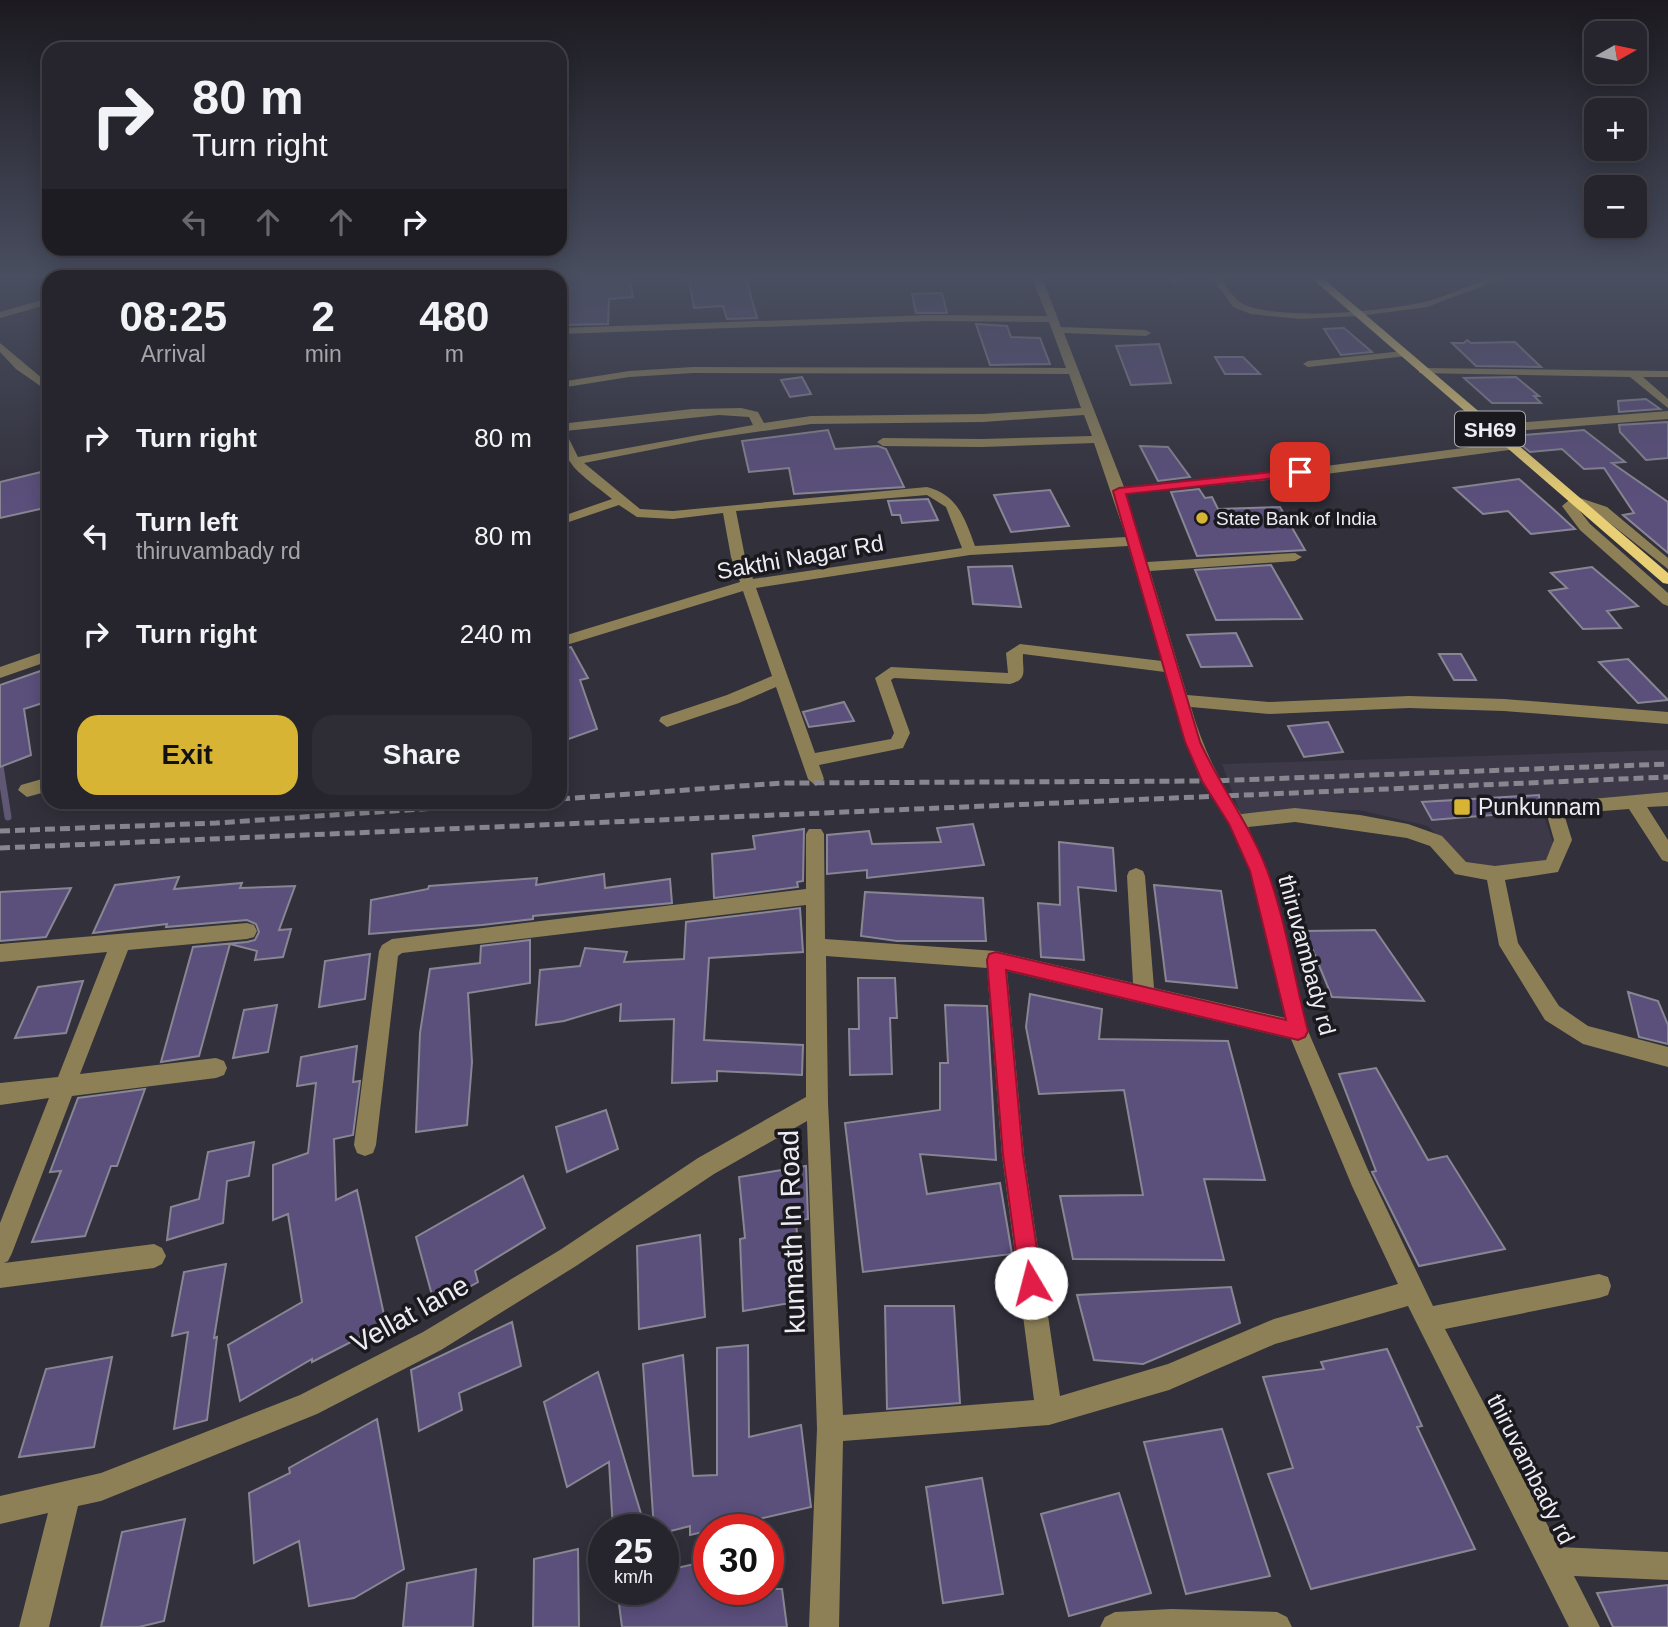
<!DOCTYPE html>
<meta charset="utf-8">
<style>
:root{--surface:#26242c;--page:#2e2c34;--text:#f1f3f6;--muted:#a4a4a9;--line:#424148;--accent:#d7b434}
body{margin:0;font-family:Helvetica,sans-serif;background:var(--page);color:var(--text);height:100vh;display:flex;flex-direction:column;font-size:26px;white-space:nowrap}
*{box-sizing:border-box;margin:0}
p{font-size:23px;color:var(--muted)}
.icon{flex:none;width:38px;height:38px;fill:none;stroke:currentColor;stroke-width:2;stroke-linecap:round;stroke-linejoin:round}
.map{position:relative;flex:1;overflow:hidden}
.side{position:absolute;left:42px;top:270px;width:525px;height:539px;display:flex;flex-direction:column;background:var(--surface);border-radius:21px;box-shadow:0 4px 18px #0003,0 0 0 2px var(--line)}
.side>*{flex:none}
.banner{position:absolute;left:42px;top:42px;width:525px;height:214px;border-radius:21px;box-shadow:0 4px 18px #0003,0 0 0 2px var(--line);background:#26242c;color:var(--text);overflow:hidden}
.needle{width:46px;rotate:81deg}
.tools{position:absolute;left:1584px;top:21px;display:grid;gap:14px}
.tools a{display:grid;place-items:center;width:63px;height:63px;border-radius:14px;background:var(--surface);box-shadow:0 4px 18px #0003,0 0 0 2px var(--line);font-size:35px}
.speed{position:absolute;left:588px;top:1514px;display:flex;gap:14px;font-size:35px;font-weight:700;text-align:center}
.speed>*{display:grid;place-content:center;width:91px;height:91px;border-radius:50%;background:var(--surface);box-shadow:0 4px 18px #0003,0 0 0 2px var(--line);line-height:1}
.speed small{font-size:18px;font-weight:400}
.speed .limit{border:10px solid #d22;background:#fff;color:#111}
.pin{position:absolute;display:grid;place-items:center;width:60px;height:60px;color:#fff;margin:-30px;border-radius:14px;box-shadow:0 4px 10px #0006}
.me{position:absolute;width:77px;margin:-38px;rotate:352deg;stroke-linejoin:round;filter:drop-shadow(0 0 5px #0008)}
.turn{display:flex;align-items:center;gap:24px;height:147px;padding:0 35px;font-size:32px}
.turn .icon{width:91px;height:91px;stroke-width:2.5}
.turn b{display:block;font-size:49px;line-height:60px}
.lanes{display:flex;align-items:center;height:66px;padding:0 35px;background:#0003;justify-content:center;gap:35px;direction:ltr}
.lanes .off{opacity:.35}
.eta{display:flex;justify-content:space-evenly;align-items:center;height:119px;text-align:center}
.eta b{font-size:42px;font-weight:700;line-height:49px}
.button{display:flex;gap:14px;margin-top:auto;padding:14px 35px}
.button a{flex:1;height:80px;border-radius:21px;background:var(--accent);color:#111;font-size:28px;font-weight:700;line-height:80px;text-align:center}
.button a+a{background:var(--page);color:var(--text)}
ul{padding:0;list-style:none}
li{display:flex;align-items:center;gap:21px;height:98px;padding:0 35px}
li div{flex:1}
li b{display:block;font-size:26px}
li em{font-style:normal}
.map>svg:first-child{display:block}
.built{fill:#3d3949}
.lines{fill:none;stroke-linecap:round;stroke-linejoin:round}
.stream{stroke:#605775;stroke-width:7}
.building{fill:#5b4f7c;stroke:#898694;stroke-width:2}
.minor{fill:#8d8057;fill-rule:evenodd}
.major{fill:#e8ce75;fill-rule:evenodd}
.rail{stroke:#88868f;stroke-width:5;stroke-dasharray:10 5;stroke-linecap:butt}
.route{fill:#e11d48;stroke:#92132f;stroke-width:2}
.poi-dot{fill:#d7b434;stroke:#1a191e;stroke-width:2.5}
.labels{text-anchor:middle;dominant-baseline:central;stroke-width:7;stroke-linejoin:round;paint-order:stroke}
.far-poi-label{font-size:19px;fill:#edebf3;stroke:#1a191e;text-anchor:start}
.shield{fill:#1a191e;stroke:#aeacb3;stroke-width:2}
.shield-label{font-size:21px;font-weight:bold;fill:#edebf3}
.street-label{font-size:23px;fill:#edebf3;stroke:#1a191e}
.poi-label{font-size:23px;fill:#edebf3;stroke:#1a191e;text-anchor:start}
.near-street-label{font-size:28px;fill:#edebf3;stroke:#1a191e}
</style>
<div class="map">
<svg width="1668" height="1627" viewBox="0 0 1668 1627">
<rect width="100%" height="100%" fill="#32303b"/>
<path class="built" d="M1668,750V799L1541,807L1554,846L1543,864L1469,869L1428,826L1359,810L1240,813L1222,764Z"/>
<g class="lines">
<path class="stream" d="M0,766L8,817"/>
</g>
<path class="building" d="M566,275H629L633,297L609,299L608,324L560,325V297Z
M717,275H745L757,318L727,319L723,306L694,308L689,280Z
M942,293L947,313H916L912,294Z
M976,324L1007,326L1011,337L1040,338L1050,364L990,365Z
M1344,328L1372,352L1341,355L1324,329Z
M1467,340L1471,343L1515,342L1541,367L1476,366L1452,343H1464Z
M1159,344L1171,383L1131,385L1116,346Z
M1215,357H1243L1260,374H1225Z
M802,377L811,394L790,397L781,380Z
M1516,377L1539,396H1534L1541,403H1492L1464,378Z
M1646,399L1660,409L1619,412L1618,401Z
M1668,422V458L1646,460L1620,432L1619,425Z
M828,430L835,449L878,446L886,449L904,487L794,494L789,468L749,472L742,441Z
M1584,430L1625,462L1612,463L1668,502V553L1623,515L1634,513L1604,468L1584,469L1562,449L1530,452L1511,436Z
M1140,446L1168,447L1190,477L1158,481Z
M49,470V507L0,518V482Z
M1519,479L1552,508L1575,529L1531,534L1508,511L1483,514L1454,488Z
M1199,489L1205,498L1212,497L1218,509L1280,507L1305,550L1197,556L1171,492Z
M1050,490L1069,526L1011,532L994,495Z
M928,499L938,520L902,523L900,515H892L888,501Z
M1271,565L1302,619L1216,620L1195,570Z
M1012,566L1021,607L973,604L968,567Z
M1592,567L1638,606L1607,611L1621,628L1583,629L1549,591L1567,588L1551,573Z
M1236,633L1252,666L1201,667L1187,635Z
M571,647L588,678L580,680L597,729L560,742V649Z
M1439,654H1461L1476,680H1454Z
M1628,659L1668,700L1638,703L1599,662Z
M49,668V701L24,709L31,755L0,767V685Z
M844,702L854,721L809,727L803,712Z
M1328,722L1343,752L1304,757L1288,726Z
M1539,795L1540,811L1432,820L1422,802Z
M973,824L984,865L867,878V870L827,874V835L869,831L872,844L941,842L937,828Z
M804,829L803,881L797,882L798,887L714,898L712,854L755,849L753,836Z
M1059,842L1113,848L1116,891L1078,887L1084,960L1041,957L1038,903L1060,905Z
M604,874L605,888L670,879L672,903L533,916V919L482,925L369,934L371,900L428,889L429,886L537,878L536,885Z
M179,877L174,889L242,883L240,888L295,886L279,930L291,929L283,957L255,960L257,951L230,944L199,1056L161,1062L193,947L247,942L255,940L259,932L256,924L247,920L166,927L167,924L93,933L115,885Z
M1154,885L1221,891L1237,988L1166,981Z
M71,888L46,937L0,941V892Z
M865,892L983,898L986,941H897L861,936Z
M800,908L803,952L709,958L704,1040L803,1045L802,1075L717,1071V1081L672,1083L674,1019L620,1021L621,1004L564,1021L536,1025L540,970L580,966L585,948L627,952L624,962L684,959L686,922Z
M1375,930L1424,1001L1332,997L1305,931Z
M530,940V983L468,993L472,1062L467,1125L416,1132L420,1033L430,969L480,963L481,946Z
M370,954L365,999L319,1007L325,961Z
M858,978H895L897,1018H890L892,1074L850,1075L849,1029H859Z
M83,981L66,1033L15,1038L38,987Z
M1628,992L1658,1001L1668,1025V1044L1639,1037Z
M1030,994L1102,1009L1099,1039L1228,1041L1265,1180L1204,1179L1224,1260L1073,1259L1060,1196L1143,1195L1124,1090L1039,1094L1026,1027Z
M277,1005L268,1052L233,1058L244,1010Z
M945,1005L987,1006L996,1160L920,1154L927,1194L1000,1183L1012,1254L863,1272L845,1123L940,1110V1063H948Z
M357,1046L353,1082L360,1081L353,1135L334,1139L336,1200L357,1190L386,1324L312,1362V1359L240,1401L228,1345L302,1302L288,1214L273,1220V1165L308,1153L316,1083L297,1086L301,1057Z
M1376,1068L1428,1160L1447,1156L1505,1249L1419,1266L1372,1172L1376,1171L1339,1074Z
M145,1089L117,1166H111L85,1236L32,1242L61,1171L50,1172L78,1098Z
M606,1110L618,1149L567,1172L556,1127Z
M254,1142L249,1176L227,1181L223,1223L167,1240L171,1207L199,1199L208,1152Z
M806,1166L808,1219L796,1221L802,1301L743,1311L740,1239L745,1238L739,1177Z
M523,1176L545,1228L475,1271L478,1282L435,1306L416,1237Z
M700,1235L705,1317L639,1329L637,1246Z
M226,1264L214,1338L217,1337L207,1420L174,1429L188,1332L172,1336L184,1272Z
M1231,1287L1240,1323L1143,1364L1094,1360L1077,1295Z
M885,1306H954L960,1403L887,1409Z
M512,1322L521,1366L459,1393L462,1410L419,1431L411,1370Z
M748,1345L749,1437L801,1425L811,1507L690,1535V1526L663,1533V1530H654L643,1364L683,1355L693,1476L717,1475V1348Z
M1387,1349L1422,1426L1417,1427L1475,1549L1311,1589L1268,1474L1293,1468L1263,1377L1324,1369L1321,1362Z
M112,1357L94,1447L19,1457L46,1369Z
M598,1372L613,1422L646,1530H613L609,1462L567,1487L544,1402Z
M377,1419L404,1569L354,1598L309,1606L299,1541L254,1563L249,1493L290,1473L289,1468Z
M1222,1429L1270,1576L1186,1594L1144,1442Z
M982,1478L1003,1594L943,1603L926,1487Z
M1119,1493L1151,1593L1069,1616L1041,1514Z
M185,1519L164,1621L139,1627H101L122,1532Z
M578,1549L579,1627H533L534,1559Z
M704,1562L706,1589H782L787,1627H622L617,1589H668L667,1570Z
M476,1569L473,1627H403L407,1583Z
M1668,1585V1627H1613L1597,1593Z"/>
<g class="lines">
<path class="minor" d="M195,275H205V276H196Z
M424,275H434V276H425Z
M509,275H519V276H510Z
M1031,275H1041L1061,327L1146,330L1151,333L1146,336L1064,333L1124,487L1326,466L1509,442L1515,446L1509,450L1326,474L1126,494L1147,562L1295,553L1302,557L1295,561L1150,571L1187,695L1269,702L1409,696L1504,699L1668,712V724L1504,711L1409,708L1269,714L1191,707C1202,746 1218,779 1241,814L1295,808L1360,815L1408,824L1442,836L1466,862L1495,866L1546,860L1554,840L1545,808L1548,803L1668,792V806L1647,807L1668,840V862L1662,860L1629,809L1564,814L1572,840L1558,872L1505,880L1518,943L1559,1006L1588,1026L1668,1047V1067L1583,1044L1545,1020L1499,945L1487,880L1455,874L1430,846L1407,838L1295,822L1248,827L1268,871L1308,1031L1368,1170L1433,1306L1599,1274L1608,1277L1611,1286L1608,1295L1599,1298L1445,1329L1559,1547L1668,1552V1580L1574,1576L1600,1627H1569L1408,1306L1275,1344L1169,1390L1049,1425L843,1441L839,1627H809L817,1429L807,1121L714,1174L576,1266L441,1350L317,1414L101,1501L78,1506L49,1627H19L48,1513L0,1524V1496L101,1473L300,1395L423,1332L560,1250L698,1158L806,1097V905L402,953L398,956L376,1145L373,1153L365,1156L357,1153L354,1145L379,951L382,945L392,939L806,889V834L809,829H821L824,834L825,939L996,951L1133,983L1127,876L1129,871L1136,868L1143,871L1145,876L1154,988L1285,1018L1250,871L1229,824L1201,781L1185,742L1165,672L1023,654C1022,670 1029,679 1010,684L894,678L891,680L910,733L903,748L819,765L824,779L816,786L808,779L776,687L739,703L667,727L659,721L661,717L727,695L772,676L743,591L560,647V637L740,582L731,557L723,513L673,519L637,517L619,505L560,525V517L612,499C582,474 560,466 560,424L692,409L741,408L758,412L764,423L811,416L983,414L1081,408L1069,374L693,373L629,377L560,388V382L629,371L693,367L1066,368L1049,322L929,321L560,334V328L929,315L1047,316ZM719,415L749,417L753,425L578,457L565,431ZM1084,415L1092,436L981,439L883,438L877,442L883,446L981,447L1094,443L1126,537L975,546C965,519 958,495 927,487L673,511L640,509L584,463L701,440L811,424L983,422ZM927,495L946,507L962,548L753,579L745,557L736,511ZM1128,546L1162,661L1020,644L1006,653L1008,673L891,667L875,678L894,733L891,739L815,753L756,588L970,555ZM826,956L987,968L1002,1155L1034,1400L843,1415L828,1103ZM1007,971L1291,1039L1352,1186L1398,1284L1274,1319L1168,1364L1060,1396L1024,1155Z
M1167,275H1177L1180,282L1172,284Z
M1210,275H1220C1226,285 1232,298 1243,304C1280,322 1396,311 1435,299C1461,291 1485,275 1512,275L1427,307L1359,316L1300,319L1251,314L1233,307Z
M49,298V304L0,318V312Z
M0,343L49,384V392L16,369L0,352Z
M1403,351L1408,354L1407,356L1308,367L1303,364L1308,361Z
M1423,368L1668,371V377H1643L1668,399V408L1630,377L1419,373V369Z
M1668,411V419L1490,433L1484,429L1490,425Z
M1574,496L1607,507L1668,558V569L1597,513L1576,506L1590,524L1668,593V606L1663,604L1580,530L1562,506Z
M49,650V661L0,678V667Z
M49,777V791L27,797L18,790L21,785Z
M247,923L254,925L257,931L254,937L247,939L128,950L80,1074L216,1058L224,1061L227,1068L224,1075L216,1078L72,1096L12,1253L8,1261L4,1263L154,1244L162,1248L166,1256L162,1264L154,1268L0,1288V1223L49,1098L0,1105V1083L58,1077L107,952L0,962V944Z
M1171,1609L1277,1612L1287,1617L1292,1627H1100L1105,1617L1115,1612Z"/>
<path class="major" d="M1308,275H1319L1668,573V584L1663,583Z"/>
<path class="rail" d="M560,799L783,783L1210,781L1668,764
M0,831L216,823L524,802
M0,848L1668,777"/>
</g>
<linearGradient id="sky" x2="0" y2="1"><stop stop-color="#1c1a20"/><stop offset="0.55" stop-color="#494e60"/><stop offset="1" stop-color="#494e60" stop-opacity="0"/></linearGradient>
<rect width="1668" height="503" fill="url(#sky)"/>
<path class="route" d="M1300,469L1306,472L1304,475L1126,494L1200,742C1220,786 1250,825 1267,870C1286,921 1294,978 1308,1031L1305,1037L1298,1040L1006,970L1023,1155L1042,1283L1039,1291L1031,1295L1023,1291L1020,1283L1003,1155L987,960L989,954L996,952L1286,1020L1250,871L1229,824L1202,781L1185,742L1113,491L1119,488Z"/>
<g class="poi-dot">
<circle cx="1202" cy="518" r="7"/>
<rect x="1453" y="798" width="18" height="18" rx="3.5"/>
</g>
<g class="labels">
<g class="far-poi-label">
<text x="1216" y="518">State Bank of India</text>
</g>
<rect class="shield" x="1455" y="411.5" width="70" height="35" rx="5"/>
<g class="shield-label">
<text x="1490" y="429">SH69</text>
</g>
<g class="street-label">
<text transform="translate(800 557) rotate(-10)">Sakthi Nagar Rd</text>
<text transform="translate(1307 955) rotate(75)">thiruvambady rd</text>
<text transform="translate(1531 1469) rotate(63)">thiruvambady rd</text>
</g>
<g class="poi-label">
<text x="1478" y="807">Punkunnam</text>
</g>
<g class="near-street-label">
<text transform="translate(792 1232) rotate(-92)">kunnath ln Road</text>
<text transform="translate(410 1314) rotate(-29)">Vellat lane</text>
</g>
</g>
</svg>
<div class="tools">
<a><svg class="needle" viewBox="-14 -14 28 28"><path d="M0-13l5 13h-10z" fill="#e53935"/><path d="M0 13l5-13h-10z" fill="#a4a4a9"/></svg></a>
<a>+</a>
<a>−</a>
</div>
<div class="speed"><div>25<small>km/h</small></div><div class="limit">30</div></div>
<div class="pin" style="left:1300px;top:472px;background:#d93025"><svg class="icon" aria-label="arrive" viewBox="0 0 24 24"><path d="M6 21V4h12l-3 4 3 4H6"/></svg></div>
<svg class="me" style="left:1031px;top:1283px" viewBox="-20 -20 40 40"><circle r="19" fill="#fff"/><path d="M0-13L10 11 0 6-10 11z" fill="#e11d48"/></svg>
<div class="banner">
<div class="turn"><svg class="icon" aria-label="right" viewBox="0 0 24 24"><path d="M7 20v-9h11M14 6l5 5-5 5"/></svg><div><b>80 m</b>Turn right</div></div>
<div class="lanes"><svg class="icon off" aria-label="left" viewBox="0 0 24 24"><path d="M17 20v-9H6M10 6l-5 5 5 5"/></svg><svg class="icon off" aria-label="ahead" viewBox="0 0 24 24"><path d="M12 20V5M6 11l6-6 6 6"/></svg><svg class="icon off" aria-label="ahead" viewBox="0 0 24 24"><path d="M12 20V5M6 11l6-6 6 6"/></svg><svg class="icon" aria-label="right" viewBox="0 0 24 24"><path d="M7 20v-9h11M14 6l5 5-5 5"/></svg></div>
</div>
<section class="side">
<div class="eta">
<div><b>08:25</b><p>Arrival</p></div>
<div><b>2</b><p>min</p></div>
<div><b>480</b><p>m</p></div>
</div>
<ul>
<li><svg class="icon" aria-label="right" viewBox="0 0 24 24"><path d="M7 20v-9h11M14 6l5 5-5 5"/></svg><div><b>Turn right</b></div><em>80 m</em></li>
<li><svg class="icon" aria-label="left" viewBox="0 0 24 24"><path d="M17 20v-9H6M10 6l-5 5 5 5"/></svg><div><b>Turn left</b><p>thiruvambady rd</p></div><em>80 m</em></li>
<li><svg class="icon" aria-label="right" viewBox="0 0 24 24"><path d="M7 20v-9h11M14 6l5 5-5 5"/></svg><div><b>Turn right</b></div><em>240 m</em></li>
</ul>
<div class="button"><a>Exit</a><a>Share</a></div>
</section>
</div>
